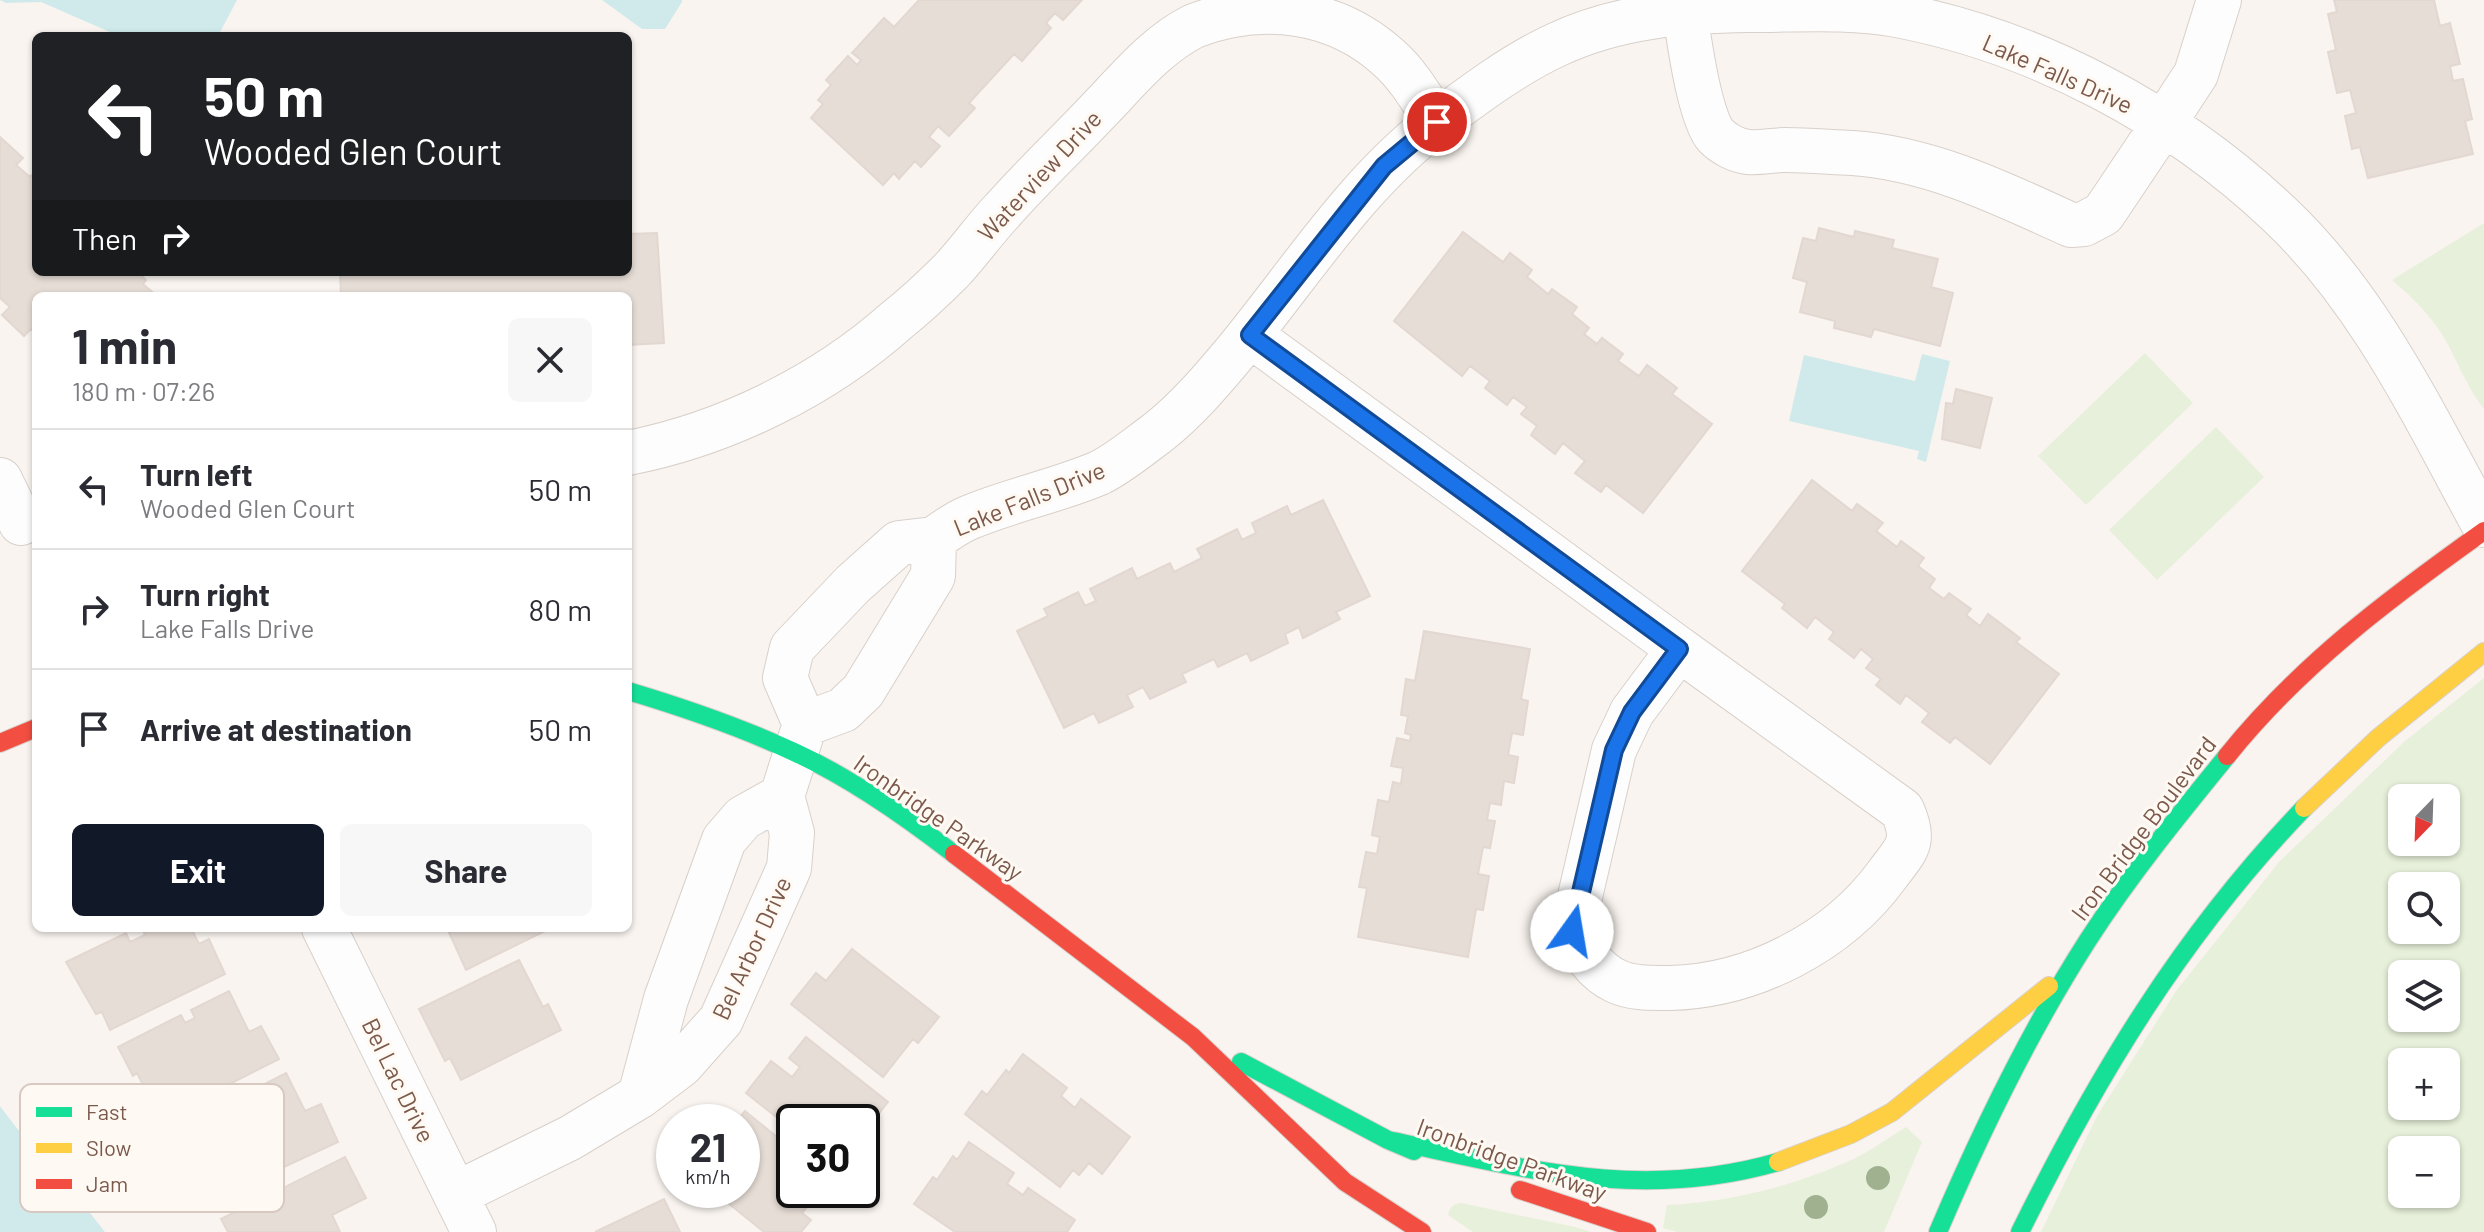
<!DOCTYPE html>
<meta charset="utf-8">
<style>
:root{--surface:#fff;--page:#f7f7f7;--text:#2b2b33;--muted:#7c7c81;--line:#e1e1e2;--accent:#111827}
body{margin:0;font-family:Barlow,sans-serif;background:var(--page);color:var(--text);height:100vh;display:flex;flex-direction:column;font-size:30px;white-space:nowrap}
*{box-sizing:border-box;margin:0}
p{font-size:26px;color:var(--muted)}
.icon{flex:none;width:44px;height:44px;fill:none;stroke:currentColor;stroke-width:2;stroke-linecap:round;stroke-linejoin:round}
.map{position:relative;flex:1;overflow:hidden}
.drawer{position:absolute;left:32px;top:292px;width:600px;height:640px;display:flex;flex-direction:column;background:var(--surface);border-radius:12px;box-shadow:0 2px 6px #0004}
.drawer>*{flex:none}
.guide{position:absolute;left:32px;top:32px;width:600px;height:244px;border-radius:12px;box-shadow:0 2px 6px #0004;background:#202124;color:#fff;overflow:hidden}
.needle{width:52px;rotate:203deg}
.controls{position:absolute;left:2388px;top:784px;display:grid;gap:16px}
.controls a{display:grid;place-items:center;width:72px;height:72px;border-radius:12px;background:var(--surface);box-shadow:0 2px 6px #0004;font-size:40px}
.speed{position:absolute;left:656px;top:1104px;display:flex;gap:16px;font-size:40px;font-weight:700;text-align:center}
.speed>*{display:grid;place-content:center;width:104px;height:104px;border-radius:50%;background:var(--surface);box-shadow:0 2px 6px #0004;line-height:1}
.speed small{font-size:20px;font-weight:400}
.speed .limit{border:4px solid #111;border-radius:12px;background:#fff;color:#111}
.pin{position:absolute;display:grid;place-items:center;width:68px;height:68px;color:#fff;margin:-34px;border:4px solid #fff;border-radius:50%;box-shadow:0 2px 8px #0007}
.me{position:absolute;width:88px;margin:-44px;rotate:13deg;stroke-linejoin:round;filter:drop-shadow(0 0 6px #0008)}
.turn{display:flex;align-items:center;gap:28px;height:168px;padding:0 40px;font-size:36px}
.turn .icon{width:104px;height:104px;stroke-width:2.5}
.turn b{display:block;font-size:56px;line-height:68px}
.then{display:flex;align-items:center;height:76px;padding:0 40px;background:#0003;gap:16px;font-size:30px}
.round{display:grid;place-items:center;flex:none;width:84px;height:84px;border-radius:12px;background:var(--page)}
.headline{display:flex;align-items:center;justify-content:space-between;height:136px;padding:0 40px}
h1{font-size:48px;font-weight:700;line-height:60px}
.button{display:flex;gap:16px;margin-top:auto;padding:16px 40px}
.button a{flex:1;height:92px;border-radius:12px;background:var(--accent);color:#fff;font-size:32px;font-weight:700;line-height:92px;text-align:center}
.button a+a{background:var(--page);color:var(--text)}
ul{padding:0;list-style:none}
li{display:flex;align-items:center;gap:24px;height:120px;padding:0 40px;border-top:2px solid var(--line)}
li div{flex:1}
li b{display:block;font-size:30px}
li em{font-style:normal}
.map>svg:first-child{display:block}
.green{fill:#e7f0da;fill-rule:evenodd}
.water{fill:#d0eaeb}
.building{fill:#e6ddd6;stroke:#e3d7d1;stroke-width:2}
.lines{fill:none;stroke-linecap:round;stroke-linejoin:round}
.street-casing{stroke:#d8d0ca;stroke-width:46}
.fast-casing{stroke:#d9d0cb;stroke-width:20}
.slow-casing{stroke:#d9d0cb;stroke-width:20}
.jam-casing{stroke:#d9d0cb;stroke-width:20}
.street{stroke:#fefdfd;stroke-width:44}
.fast{stroke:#16e098;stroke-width:18}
.slow{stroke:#ffcf43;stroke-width:18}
.jam{stroke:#f24e42;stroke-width:18}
.tree{fill:#9fb18f}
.route-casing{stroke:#114b97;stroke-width:20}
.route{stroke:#1a73e8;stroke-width:14}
.labels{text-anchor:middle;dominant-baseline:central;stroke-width:6;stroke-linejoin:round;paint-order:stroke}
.street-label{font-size:24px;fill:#7b5a4c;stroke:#fff9f3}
.key{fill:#fff9f3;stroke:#d7c9c1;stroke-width:2}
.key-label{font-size:22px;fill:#7b5a4c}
</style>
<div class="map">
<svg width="2484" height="1232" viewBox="0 0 2484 1232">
<rect width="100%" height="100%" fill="#f9f4ef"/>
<path class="green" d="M2484,223V409C2465,385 2456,356 2440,331C2427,312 2410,295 2392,280Z
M2145,353L2193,403L2086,505L2038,456Z
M2216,427L2264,477L2157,580L2109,530Z
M2484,678V1232H2041L2097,1116L2176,991L2279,862L2405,741ZM2402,798H2446V842H2402ZM2402,886H2446V930H2402ZM2402,974H2446V1018H2402ZM2402,1062H2446V1106H2402ZM2402,1150H2446V1194H2402Z
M1906,1127L1922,1142L1884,1232H1677L1663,1228L1667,1205C1729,1202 1790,1187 1847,1162C1867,1153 1887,1139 1906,1127Z
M1461,1203L1575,1227L1591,1232H1473L1448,1215C1450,1207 1453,1204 1461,1203Z"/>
<path class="water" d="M0,0H237L218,36H119L41,2L6,3Z
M602,0H682V2L665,29H642Z
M1922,354L1950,361L1926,462L1917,459L1919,451L1789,421L1804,355L1915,381Z
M0,1106C32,1151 72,1188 105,1232H0Z"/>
<path class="building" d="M919,0H1082L1063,20L1055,13L1046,23L1051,28L1022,61L1014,54L969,103L975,108L949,136L938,126L929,137L940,146L921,167L915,161L899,179L894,173L883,185L811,118L823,104L818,100L831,85L826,80L848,56L857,65L861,60L852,53L884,18L894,27Z
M2334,0H2434L2440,26L2450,23L2460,64L2450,66L2453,81L2463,79L2472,119L2465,121L2473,154L2368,178L2360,147L2352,149L2345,116L2356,113L2350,90L2337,93L2328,52L2336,50L2328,14L2337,12Z
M0,137L23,158L16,165L30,177L36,171V272H138L146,280L143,284L157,296H36V333L31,329L24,336L2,315L10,307L0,298Z
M1819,228L1854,237L1855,231L1894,240L1892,248L1938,259L1931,287L1953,293L1940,346L1874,329L1871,337L1834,328L1835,321L1800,312L1807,282L1793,278L1803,238L1816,241Z
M1463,232L1503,262L1510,253L1532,270L1527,277L1548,294L1552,289L1577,307L1572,314L1589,328L1584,334L1597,344L1602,338L1623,354L1618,361L1639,376L1647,365L1677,388L1672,394L1712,424L1643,513L1606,485L1601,492L1575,473L1585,461L1563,443L1555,454L1531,435L1537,426L1521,414L1527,407L1513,397L1507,405L1485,388L1490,381L1470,366L1462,376L1394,321Z
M657,233L664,343L628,345V296H341L340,272H628V234Z
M1956,389L1992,398L1980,448L1942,439L1946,403L1953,404Z
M1812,480L1852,511L1857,504L1883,523L1876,531L1897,547L1901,541L1924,558L1918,566L1935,579L1929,588L1944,599L1949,593L1971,609L1966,615L1980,626L1988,614L2020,638L2016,642L2059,674L1990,764L1955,737L1950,743L1922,722L1929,713L1906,695L1900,704L1876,685L1881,679L1866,668L1873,659L1861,649L1854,658L1829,639L1834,632L1815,617L1807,628L1782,608L1785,604L1742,571Z
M1323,500L1370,596L1336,612L1340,619L1303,638L1299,627L1285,634L1288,643L1251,661L1247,653L1218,667L1214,659L1182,674L1186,682L1150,699L1143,687L1127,695L1133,707L1099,723L1094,713L1064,728L1017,631L1048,616L1044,609L1078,592L1085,606L1096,601L1090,589L1132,568L1137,579L1170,563L1174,572L1202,558L1197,549L1237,529L1242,540L1256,533L1252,523L1287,506L1291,515Z
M1424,631L1530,649L1521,699L1528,701L1523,735L1512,733L1508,755L1518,757L1514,783L1504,781L1501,805L1490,803L1487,820L1495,821L1490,848L1483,847L1478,874L1489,876L1483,910L1476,909L1468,957L1358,937L1367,888L1359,887L1366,852L1377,854L1380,837L1372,835L1378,800L1389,802L1393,782L1401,784L1403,768L1391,766L1397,738L1410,741L1411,735L1405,733L1408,716L1401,715L1406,679L1415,681Z
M142,928H191L199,944L209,939L225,974L110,1030L102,1012L96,1014L66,962L126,933L130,942L145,935Z
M447,928H551L466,970Z
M852,949L939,1017L918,1043L913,1039L883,1077L791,1004L816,973L826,981Z
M519,960L543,1007L548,1004L561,1030L461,1080L450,1058L445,1061L419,1009Z
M229,991L249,1032L261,1026L279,1059L165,1117L155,1099L151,1101L137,1073L133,1076L118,1047L181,1015L185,1023L195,1018L191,1010Z
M806,1037L888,1102L862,1135V1122H794V1131L746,1093L771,1061L792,1077L800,1067L789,1058Z
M1023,1054L1067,1088L1061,1096L1075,1108L1081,1099L1130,1137L1102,1174L1089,1163L1079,1175L1073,1170L1060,1187L965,1114L982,1091L987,1095L1006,1070L1009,1073Z
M286,1073L305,1111L321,1104L338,1142L200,1206L191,1187L207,1179L196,1156L193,1158L178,1127L238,1099L242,1106L253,1101L249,1092Z
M745,1111L794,1151V1164L790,1169L794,1172V1190L819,1192L802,1213L811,1220L801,1232H764L712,1190H742V1122H736Z
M969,1142L1014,1173L1007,1184L1023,1195L1028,1188L1075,1220L1067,1232H955L914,1204L933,1177L937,1180L953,1156L957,1160Z
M345,1157L366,1198L332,1215L340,1232H228L221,1219Z
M664,1199L680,1232H595Z"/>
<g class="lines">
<g class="street-casing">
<path id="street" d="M1685,0C1686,26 1699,118 1716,136C1724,144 1737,151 1748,152C1760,153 1773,150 1785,150C1807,150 1829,152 1852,153C1929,158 2001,193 2071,225L2084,224L2103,214L2164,123L2196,74L2219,0
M1250,335L1679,649
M628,453C725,434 823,386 897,320C916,305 934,288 951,271C969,252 984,230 1002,211C1033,176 1067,144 1099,110C1128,80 1156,45 1194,26C1262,0 1336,9 1390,59C1409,76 1423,101 1437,122
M0,480L21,523
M1679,649L1902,810C1917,843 1906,849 1887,875C1838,942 1753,986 1670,988C1652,988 1633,989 1616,981C1594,971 1583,951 1572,931L1614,750L1632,712Z
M805,724L785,678L792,648L853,584L899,543L934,539
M324,928L474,1232
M640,1096L666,999L724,840L743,818L782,796
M456,1194L570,1138L640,1096L681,1065L721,1020L789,868L792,833L782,796L805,724L843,710L863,691L933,576L934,539C945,531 956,523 968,518C1010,500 1057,491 1099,473C1118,464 1138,447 1156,434C1187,410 1213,379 1238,349C1302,271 1358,181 1440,120C1476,93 1515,64 1556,45C1617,16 1683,11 1749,10C1798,10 1848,6 1897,15C2038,42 2174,115 2278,213C2370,299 2424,416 2484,525"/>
</g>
<g class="fast-casing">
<path id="fast" d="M628,691C685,708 740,727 794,752C851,778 905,816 954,854
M1241,1062L1388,1140L1414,1151
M1388,1140C1524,1168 1639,1202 1778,1162
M1938,1232C1981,1131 2029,1032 2088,940C2130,875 2178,816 2227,756
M2020,1232C2097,1076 2182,935 2304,808"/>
</g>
<g class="slow-casing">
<path id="slow" d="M2304,808L2378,738L2484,652
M1778,1162L1851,1134L1892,1112L2049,986"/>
</g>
<g class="jam-casing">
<path id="jam" d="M0,743L36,728
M2227,756C2300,665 2390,598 2484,531
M954,854L1193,1037L1345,1182L1422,1232
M1520,1190L1647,1232"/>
</g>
<use href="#street" class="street"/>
<use href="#fast" class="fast"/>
<use href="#slow" class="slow"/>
<use href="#jam" class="jam"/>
</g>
<g class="tree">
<circle cx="1878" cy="1178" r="12"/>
<circle cx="1816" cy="1207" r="12"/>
</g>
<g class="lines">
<g class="route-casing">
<path id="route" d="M1437,122L1384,166L1250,335L1679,649L1632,712L1614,750L1572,931"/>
</g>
<use href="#route" class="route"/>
</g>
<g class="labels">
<g class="street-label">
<text transform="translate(2058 73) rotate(24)">Lake Falls Drive</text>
<text transform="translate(1039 175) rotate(-47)">Waterview Drive</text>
<text transform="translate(1029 498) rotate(-22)">Lake Falls Drive</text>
<text transform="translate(939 817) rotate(35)">Ironbridge Parkway</text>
<text transform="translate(2143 828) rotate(-53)">Iron Bridge Boulevard</text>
<text transform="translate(751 948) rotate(-65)">Bel Arbor Drive</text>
<text transform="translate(399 1080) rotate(64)">Bel Lac Drive</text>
<text transform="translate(1512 1159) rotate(20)">Ironbridge Parkway</text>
</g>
</g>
<rect x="20" y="1084" width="264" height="128" rx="12" class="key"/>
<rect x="36" y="1107" width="36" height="10" fill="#16e098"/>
<rect x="36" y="1143" width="36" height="10" fill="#ffcf43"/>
<rect x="36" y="1179" width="36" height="10" fill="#f24e42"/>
<g class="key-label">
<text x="86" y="1120">Fast</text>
<text x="86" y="1156">Slow</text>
<text x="86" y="1192">Jam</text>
</g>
</svg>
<div class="controls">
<a><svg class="needle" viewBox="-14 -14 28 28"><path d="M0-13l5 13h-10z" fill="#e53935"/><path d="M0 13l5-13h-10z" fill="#7c7c81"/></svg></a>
<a><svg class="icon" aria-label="search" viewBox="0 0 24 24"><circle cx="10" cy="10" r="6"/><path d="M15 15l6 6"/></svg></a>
<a><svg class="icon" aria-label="layers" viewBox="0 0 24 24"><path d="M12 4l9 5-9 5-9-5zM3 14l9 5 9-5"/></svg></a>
<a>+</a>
<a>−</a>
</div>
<div class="speed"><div>21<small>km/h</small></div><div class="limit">30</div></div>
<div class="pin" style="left:1437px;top:122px;background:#d93025"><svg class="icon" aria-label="arrive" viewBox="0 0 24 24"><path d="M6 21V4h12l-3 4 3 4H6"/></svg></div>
<svg class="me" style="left:1572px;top:931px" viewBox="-20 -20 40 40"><circle r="19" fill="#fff"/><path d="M0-13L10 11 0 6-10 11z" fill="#1a73e8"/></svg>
<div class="guide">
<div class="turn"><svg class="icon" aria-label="left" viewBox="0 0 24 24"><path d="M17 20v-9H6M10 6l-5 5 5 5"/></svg><div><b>50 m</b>Wooded Glen Court</div></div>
<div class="then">Then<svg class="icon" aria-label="right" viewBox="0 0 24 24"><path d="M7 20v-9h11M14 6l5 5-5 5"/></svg></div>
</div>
<section class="drawer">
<div class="headline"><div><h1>1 min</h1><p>180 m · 07:26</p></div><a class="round"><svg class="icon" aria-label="close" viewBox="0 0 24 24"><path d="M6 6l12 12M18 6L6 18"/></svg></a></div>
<ul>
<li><svg class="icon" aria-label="left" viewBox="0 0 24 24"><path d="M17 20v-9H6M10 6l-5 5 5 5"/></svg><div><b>Turn left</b><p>Wooded Glen Court</p></div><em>50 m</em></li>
<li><svg class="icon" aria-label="right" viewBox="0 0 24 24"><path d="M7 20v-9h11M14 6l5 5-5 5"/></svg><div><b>Turn right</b><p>Lake Falls Drive</p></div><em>80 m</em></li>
<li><svg class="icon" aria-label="arrive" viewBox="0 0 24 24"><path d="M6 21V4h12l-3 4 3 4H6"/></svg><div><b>Arrive at destination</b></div><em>50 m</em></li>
</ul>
<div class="button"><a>Exit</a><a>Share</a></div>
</section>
</div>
